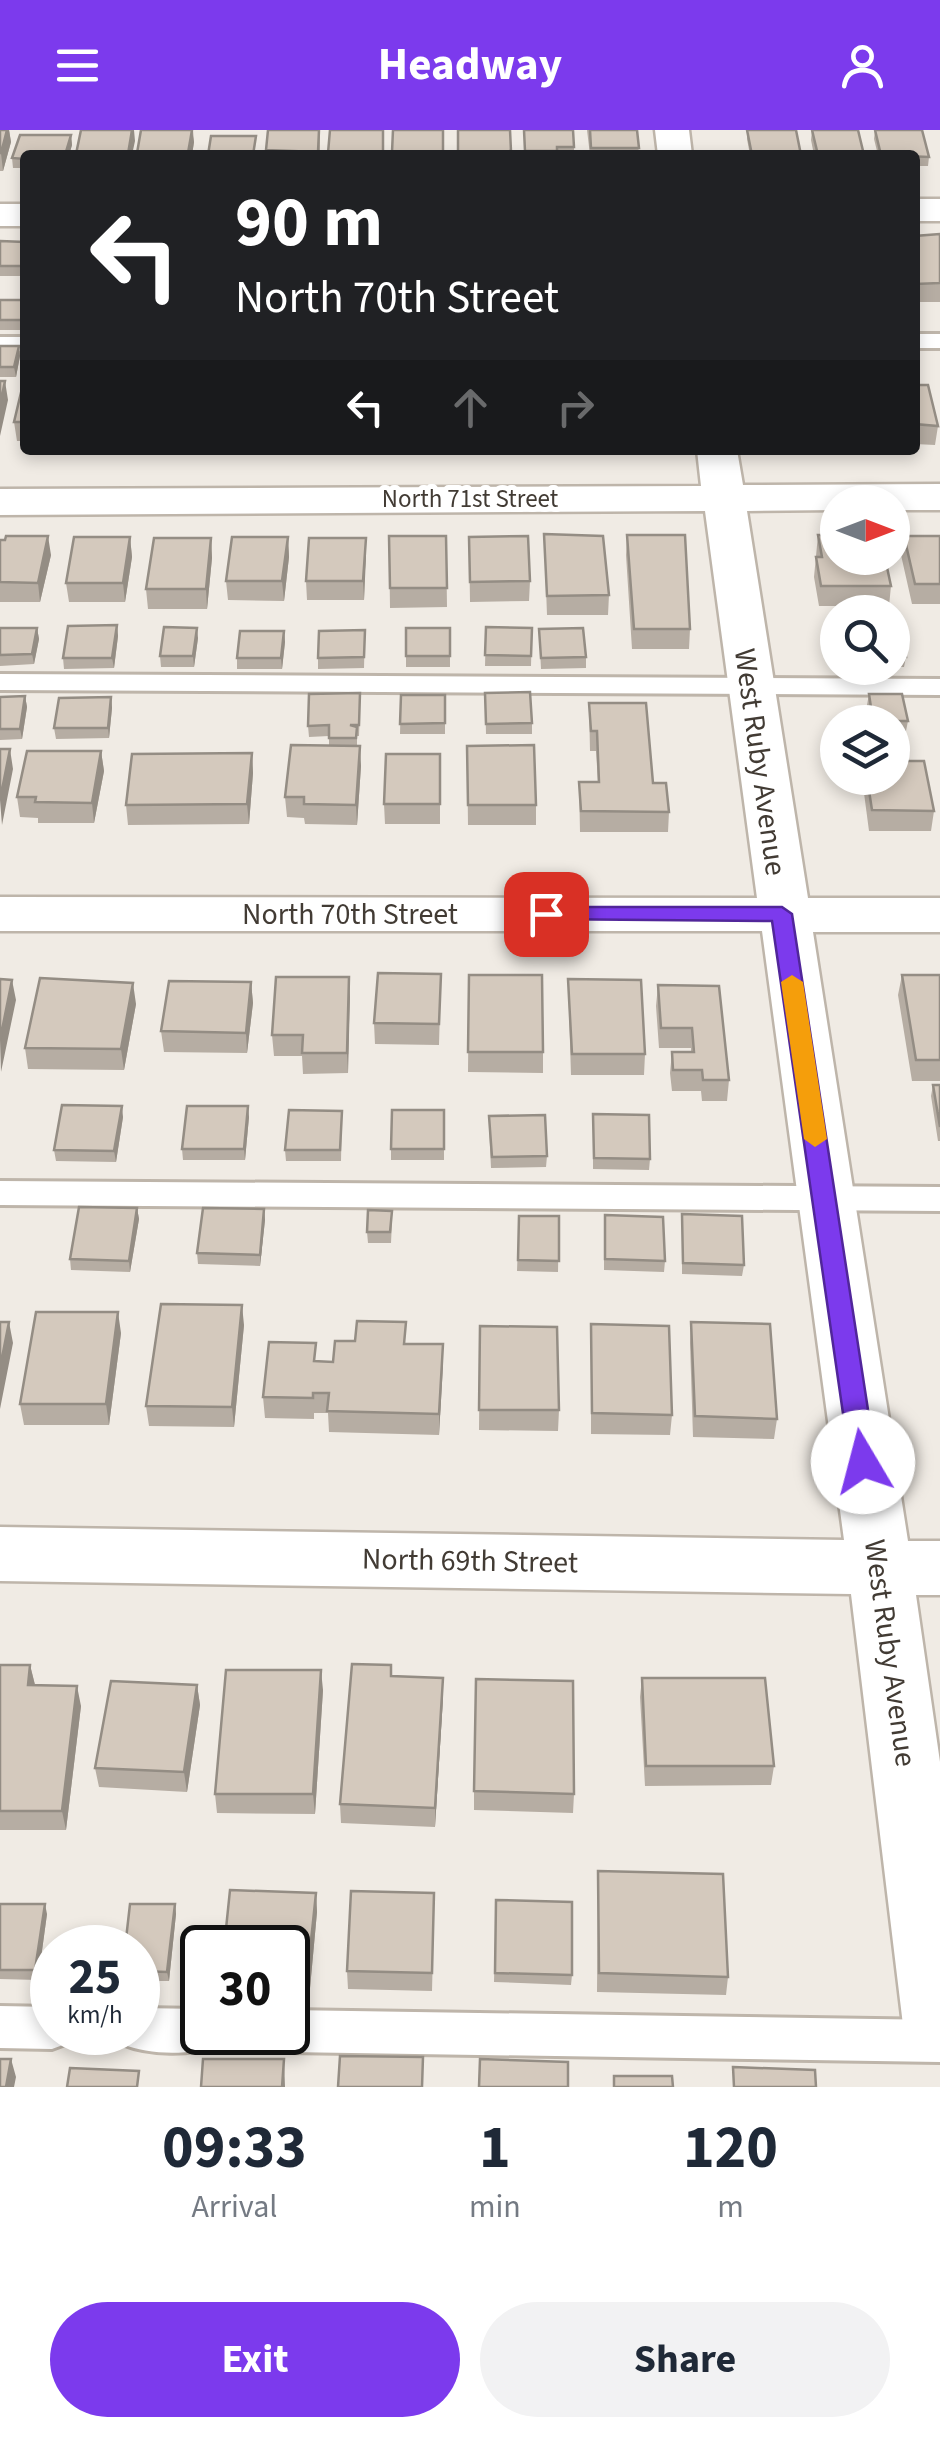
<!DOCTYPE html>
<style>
:root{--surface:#fff;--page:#f2f2f3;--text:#1f2937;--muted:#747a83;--accent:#7c3aed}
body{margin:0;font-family:"Source Sans 3",sans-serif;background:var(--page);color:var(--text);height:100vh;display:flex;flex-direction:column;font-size:38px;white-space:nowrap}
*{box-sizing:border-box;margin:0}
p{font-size:32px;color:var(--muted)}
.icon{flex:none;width:55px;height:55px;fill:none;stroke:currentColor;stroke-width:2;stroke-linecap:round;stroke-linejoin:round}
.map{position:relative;height:1957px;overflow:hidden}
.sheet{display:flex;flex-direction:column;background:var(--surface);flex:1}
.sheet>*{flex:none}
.hud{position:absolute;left:20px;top:20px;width:900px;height:305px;border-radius:10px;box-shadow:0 5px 15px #0003;background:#202124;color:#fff;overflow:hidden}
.needle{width:65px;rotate:90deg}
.tools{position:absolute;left:820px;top:355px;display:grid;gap:20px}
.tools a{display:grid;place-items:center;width:90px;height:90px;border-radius:50%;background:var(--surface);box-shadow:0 5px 15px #0003;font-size:50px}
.speed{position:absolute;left:30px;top:1795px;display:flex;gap:20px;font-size:50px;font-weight:700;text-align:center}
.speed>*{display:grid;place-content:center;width:130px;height:130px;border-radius:50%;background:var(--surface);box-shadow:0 5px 15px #0003;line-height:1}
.speed small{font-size:25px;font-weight:400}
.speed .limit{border:5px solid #111;border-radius:15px;background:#fff;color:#111}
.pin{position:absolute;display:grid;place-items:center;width:85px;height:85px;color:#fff;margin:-42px;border-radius:20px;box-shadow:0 5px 15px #0006}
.me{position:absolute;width:110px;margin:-55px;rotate:352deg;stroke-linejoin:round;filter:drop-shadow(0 0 8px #0008)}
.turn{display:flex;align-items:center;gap:35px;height:210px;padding:0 50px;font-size:45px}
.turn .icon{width:130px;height:130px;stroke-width:2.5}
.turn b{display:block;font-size:70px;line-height:85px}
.lanes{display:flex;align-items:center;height:95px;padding:0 50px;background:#0003;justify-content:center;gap:50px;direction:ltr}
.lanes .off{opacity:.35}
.eta{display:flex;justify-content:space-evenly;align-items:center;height:170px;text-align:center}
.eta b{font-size:60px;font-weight:700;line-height:70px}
.cta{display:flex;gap:20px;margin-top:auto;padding:20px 50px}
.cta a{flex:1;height:115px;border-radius:60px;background:var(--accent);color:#fff;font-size:40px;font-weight:700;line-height:115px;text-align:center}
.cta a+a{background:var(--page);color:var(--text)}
header{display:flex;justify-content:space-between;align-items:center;height:130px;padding:0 50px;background:var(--accent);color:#fff;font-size:45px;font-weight:700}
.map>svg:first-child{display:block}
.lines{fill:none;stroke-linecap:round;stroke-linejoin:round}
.service-casing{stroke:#beb5aa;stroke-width:6}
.minor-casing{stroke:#beb5aa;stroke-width:5}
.service{fill:#fff;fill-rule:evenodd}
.minor{fill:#fff;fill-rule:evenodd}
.wall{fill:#b6ada3}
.shaded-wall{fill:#948d84}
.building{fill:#d4c9bd;stroke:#948d84;stroke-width:2.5}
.route{fill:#7c3aed;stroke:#51269a;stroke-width:2.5}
.slow{fill:#f59e0b}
.labels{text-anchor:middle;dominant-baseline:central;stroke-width:10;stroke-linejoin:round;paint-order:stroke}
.far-street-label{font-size:25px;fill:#423b34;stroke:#fff}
.street-label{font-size:30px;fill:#423b34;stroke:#fff}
</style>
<header><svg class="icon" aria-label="menu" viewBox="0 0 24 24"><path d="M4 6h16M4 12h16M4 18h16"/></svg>Headway<svg class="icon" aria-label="person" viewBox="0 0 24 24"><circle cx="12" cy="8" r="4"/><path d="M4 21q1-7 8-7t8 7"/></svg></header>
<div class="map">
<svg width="940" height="1957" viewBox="0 0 940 1957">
<rect width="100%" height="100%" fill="#f0ebe4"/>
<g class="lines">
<g class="service-casing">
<path id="service" d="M915,204H940V218H915Z
M0,207H25V221H0Z
M0,544L940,549V565L0,560Z
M0,1051L940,1057V1081L0,1075Z
M0,1876L52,1877V1902H72L68,1913L52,1919L0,1918Z
M138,1878L202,1879V1902H223L218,1915C191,1926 149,1925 122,1914L117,1902H138Z
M288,1880L940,1890V1932L288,1922L272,1916L267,1902H288Z"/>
</g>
<g class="minor-casing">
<path id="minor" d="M655,0H689L692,25H658Z
M915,69H940V91H915Z
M0,74H25V96H0Z
M697,320H737L743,355L940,354V380H892V372H838V380L747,381L808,768H940V802H813L908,1411H940V1465H916L940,1632V1931L914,1920L903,1895L851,1464L0,1451V1397L844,1410L762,801H0V767L757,768L705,381L0,385V359L701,356Z"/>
</g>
<use href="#service" class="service"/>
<use href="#minor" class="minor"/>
</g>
<path class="wall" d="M0,0H9L11,12L3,41H0Z
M141,0H193L194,12L192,25H137Z
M320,0V25H267L266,20Z
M330,0H384V25H328Z
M393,0H443V25H392Z
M458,0H510L511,25H458Z
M524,0L574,17V25H524Z
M587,0H637L639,25H590Z
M747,0L801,25H750L747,9Z
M812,0L864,25H814L811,10Z
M875,0L929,27L928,36H915V25H878L874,9Z
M20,5H71L72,15L69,25H25V38H13L12,28Z
M940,104V172H915V106Z
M0,111L25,112V146H0Z
M0,170H25V200H0Z
M0,216H19L20,226L16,247H0Z
M25,250V311H17L14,292Z
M915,255L938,296L935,315L915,314Z
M544,404L609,465L608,485H547Z
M627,405L690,499L689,519H632L626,425Z
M818,405L891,456L889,476H819L814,447Z
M389,406H446L447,477L390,478Z
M904,406H940V474H912L901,425Z
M130,407L132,427L125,472H69L66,453Z
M288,407L289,427L284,471L228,470L226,451Z
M469,407L530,451L529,471L470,472Z
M211,408L212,428L207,479H148L146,459Z
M366,408L364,470H307L306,451Z
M0,410L51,425L40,472H0Z
M117,495L118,506L114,538L64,539L63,528Z
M486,497L532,498L531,536H485Z
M0,498H37L39,509L34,534L0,536Z
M406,498H450V537H406Z
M539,499L586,527V538L541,539Z
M892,499L906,527L904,537H892Z
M365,500L364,538L318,539V528Z
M284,501L285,512L282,539H237V528Z
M198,508L194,537H161L160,526Z
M485,563L532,593V604H486Z
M869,564L908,591L906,601H892V592H870L867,575Z
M401,565H445V604H400Z
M25,566L27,577L22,609L0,610V567Z
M111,567L112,578L109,608L56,609L54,598Z
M589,573L653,653L669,682L668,702H580L579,652H598L596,621H590Z
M360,574L359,606H357V616L361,636L357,695L305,694L304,688L287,687L285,667L329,616V606L309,607L308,596Z
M467,616L536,675V695H468Z
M101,621L104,641L94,693H38V688L20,687L17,667Z
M252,623L253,643L249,694L128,695L126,675Z
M440,624V694H385L384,674Z
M862,648H892L934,681L931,701H869Z
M441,844L439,915L375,914L374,893Z
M469,845L543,922V943L468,942Z
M902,845H940V951H912L898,865Z
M349,847L348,943L303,944L302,926H274L272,905Z
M568,849L645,924L644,945H571Z
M251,852L253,873L247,923L164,922L161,901Z
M658,855L719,856L729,950L727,971H702L701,961H672L670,943L672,922H691V918H659L656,876Z
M136,874L124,940L28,939L25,918Z
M933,955H940V1011H938L931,966Z
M444,980V1030H391V1019Z
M342,981L341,1031H286L285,1020Z
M593,984L650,1029L649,1040L593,1039Z
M123,987L116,1032L56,1031L54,1020Z
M249,987L245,1030H183L182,1019Z
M489,997L547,1026L546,1037L491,1038Z
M137,1078L139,1089L130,1142L71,1140L70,1129Z
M264,1079L265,1090L260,1136L198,1134L197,1123Z
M682,1084L744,1135L742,1146L682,1144Z
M519,1086H559L558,1142L517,1141Z
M392,1092L391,1113H368L367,1102Z
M604,1096L665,1131L664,1142L604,1140Z
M691,1192L777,1289L774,1309L693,1307L690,1213Z
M591,1194L672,1285L670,1305L591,1304Z
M244,1195L234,1297L149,1296L146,1276Z
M480,1196L559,1280L558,1301L479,1300Z
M121,1203L109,1295H24L20,1274Z
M406,1214H443L439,1305L329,1302L328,1283H314V1289L265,1288L263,1267L317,1231L333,1232Z
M0,1535H30L35,1555L81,1576L66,1700H0Z
M443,1548V1568L435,1697L341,1693L340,1674Z
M642,1548L774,1636L771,1655L645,1656L640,1567Z
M197,1555L200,1575L187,1662L99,1657L95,1638Z
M323,1560L315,1684L217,1683L215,1664Z
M474,1661L574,1664L573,1683L474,1680Z
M598,1741L728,1847L726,1865L597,1862Z
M316,1763L317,1782L310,1858L288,1857V1818Z
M496,1770L572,1845L571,1855L494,1852Z
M0,1774L47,1784L38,1850L0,1849Z
M175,1774L176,1784L169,1851H138V1818Z
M434,1781L432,1861L348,1859L347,1841Z"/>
<path class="shaded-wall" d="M7,0H9L11,12L3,41L1,23Z
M132,0H134L135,11L132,25H128Z
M192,0L194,12L192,25H189Z
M71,5L72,15L69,25H65Z
M19,216L20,226L16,247L14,237Z
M5,251L8,270L0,306V275Z
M48,406L51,425L40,472L38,453Z
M130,407L132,427L125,472L123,453Z
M288,407L289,427L284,471L282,451Z
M211,408L212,428L207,479L206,459Z
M366,408V427L364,470L363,451Z
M117,495L118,506L114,538L112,528Z
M37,498L39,509L34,534L32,524Z
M197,498L198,508L194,537L193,526Z
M284,501L285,512L282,539L281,528Z
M25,566L27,577L22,609L20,599Z
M111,567L112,578L109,608L108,598Z
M360,616L361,636L357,695L356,675Z
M10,619L13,639L2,695L0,670Z
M101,621L104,641L94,693L92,673Z
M252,623L253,643L249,694L247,674Z
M349,847L350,867L348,943L347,923Z
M12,850L16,870L1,942L0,910Z
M251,852L253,873L247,923L246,903Z
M133,853L136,874L124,940L121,919Z
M122,976L123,987L116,1032L114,1021Z
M248,976L249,987L245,1030L244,1019Z
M137,1078L139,1089L130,1142L129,1131Z
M264,1079L265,1090L260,1136V1125Z
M242,1175L244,1195L234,1297L232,1277Z
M118,1182L121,1203L109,1295L106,1274Z
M9,1192L13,1213L0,1279V1238Z
M443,1214V1235L439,1305V1284Z
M30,1535L35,1555H28Z
M321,1540L323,1560L315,1684L313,1664Z
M443,1548V1568L435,1697V1678Z
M197,1555L200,1575L187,1662L184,1642Z
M77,1556L81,1576L66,1700L62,1681Z
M316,1763L317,1782L310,1858L308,1840Z
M45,1774L47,1784L38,1850L35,1840Z
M175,1774L176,1784L169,1851L167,1842Z
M11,1929L16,1947L14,1957H6Z
M284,1929L285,1957H282Z"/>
<path class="building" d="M0,0H7L1,23H0Z
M81,0H132L128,24H76Z
M141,0H192L188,23H137Z
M268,0H319L318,22L266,20Z
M330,0H383V23H328Z
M393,0H443V22H392Z
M458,0H510L511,21L458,22Z
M524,0H573L574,17H557V21H525Z
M590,0H637L639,18H591Z
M747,0H796L801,25H752Z
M812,0H858L864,25H818Z
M875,0H922L929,27L881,25Z
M20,5H71L65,25H25V29L12,28Z
M211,6H256L253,25H208Z
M940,104V153L915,154V106Z
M0,111L25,112V136H0Z
M0,170H25V190H0Z
M0,216H19L14,237H0Z
M24,250H25V292H14Z
M0,251H5L0,275Z
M915,255H928L938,296L915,294Z
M544,404L603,406L609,465L547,466Z
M627,405H685L690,499H634Z
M818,405H838V428H885L891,456H821L816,427H822Z
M6,406H48L38,453L0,452V410H5Z
M389,406H446L447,458H390Z
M528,406L530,451L470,452L469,407Z
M904,406H940V454H915Z
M74,407H130L123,453H66Z
M232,407H288L282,451H226Z
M154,408H211L206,459H146Z
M309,408H366L363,451H306Z
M117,495L112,528H63L68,496Z
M164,497L197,498L193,526H160Z
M486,497L532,498L531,526L485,525Z
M0,498H37L32,524L0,525Z
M406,498H450V526H406Z
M583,498L586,527L541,528L539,499Z
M892,499H902L906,527L892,526Z
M365,500L364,527L318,528L319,501Z
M240,501H284L281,528H237Z
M530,562L532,593L486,594L485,563Z
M360,563L359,595H350L357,597L356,608H329V595L308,596L309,564Z
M869,564H902L908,591H873Z
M401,565H445V593L400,594Z
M25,566L20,599H0V567Z
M111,567L108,598H54L59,568Z
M589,573H646L653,653H666L669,682L581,681L579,652H599L597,601H591Z
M291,615L360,616L356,675L304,674V667H285Z
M534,615L536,675H468L467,616Z
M0,619H10L0,670Z
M27,621H101L92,673L35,672L36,667H17Z
M252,623L247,674L126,675L132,624Z
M386,624H440V674H384Z
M892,631H924L934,681L872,680L867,648H892Z
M378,843L441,844L439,894L374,893Z
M469,845H542L543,922H468Z
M902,845H940V930H916Z
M276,847H349L347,923H302L303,905H272Z
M40,848L133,853L121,919L25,918Z
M0,849L12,850L0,910Z
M568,849L641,850L645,924H572Z
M169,851L251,852L246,903L161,901Z
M658,855L719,856L729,950H703L702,940H673L672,922H694L692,898H661Z
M933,955H940V997Z
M62,975L122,976L114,1021L54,1020Z
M187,976H248L244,1019H182Z
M289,980L342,981L340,1020H285Z
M392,980H444V1019H391Z
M593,984L649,985L650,1029L594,1028Z
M545,985L547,1026L492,1027L489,986Z
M79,1077L137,1078L129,1131L70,1129Z
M203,1078L264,1079L260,1125L197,1123Z
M368,1080L392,1081L390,1102H367Z
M682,1084L742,1086L744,1135L683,1133Z
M605,1085L663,1087L665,1131L605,1129Z
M519,1086H559V1131L518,1130Z
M161,1174L242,1175L232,1277L146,1276Z
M36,1182H118L106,1274H20Z
M357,1191L406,1192L404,1214H443L439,1284L327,1281L329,1263H313V1268L263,1267L269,1212L316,1213L314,1231L333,1232L335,1211H355Z
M0,1192H9L0,1238Z
M691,1192L770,1194L777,1289L695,1286Z
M591,1194L669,1196L672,1285L592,1283Z
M480,1196L557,1197L559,1280H479Z
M352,1534L391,1535V1546L443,1548L435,1678L340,1674Z
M0,1535H30L28,1555L77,1556L62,1681H0Z
M226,1540H321L313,1664H215Z
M642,1548H765L774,1636H646Z
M476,1549L573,1551L574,1664L474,1661Z
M111,1551L197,1555L184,1642L95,1638Z
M598,1741L723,1744L728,1847L599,1843Z
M230,1760L316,1763L308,1840L288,1839V1818H224Z
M351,1761L434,1763L432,1843L347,1841Z
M496,1770L572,1772V1845L495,1843Z
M0,1774H45L35,1840H0Z
M130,1774H175L167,1842L138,1841V1818H125Z
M340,1926L423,1927L422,1957H338Z
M0,1929H11L6,1957H0Z
M203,1929H284L282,1957H201Z
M480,1929L568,1932V1957H479Z
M733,1937L815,1940L816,1957H734Z
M70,1938L139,1941L137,1957H67Z
M614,1946H672L673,1957H614Z"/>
<path class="route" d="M546,777H782L792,784L876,1332L872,1339L863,1342L854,1339L850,1332L772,791L538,789L535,784Z"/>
<path class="slow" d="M792,845L803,852L827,1009L815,1017L804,1009L781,852Z"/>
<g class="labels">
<g class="far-street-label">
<text x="470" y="369">North 71st Street</text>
</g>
<g class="street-label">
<text transform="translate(760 632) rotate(82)">West Ruby Avenue</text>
<text x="350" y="784">North 70th Street</text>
<text transform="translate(470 1431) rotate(1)">North 69th Street</text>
<text transform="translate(890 1523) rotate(82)">West Ruby Avenue</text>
</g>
</g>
</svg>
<div class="tools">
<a><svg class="needle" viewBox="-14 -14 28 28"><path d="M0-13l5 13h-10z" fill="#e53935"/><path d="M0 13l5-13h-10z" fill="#747a83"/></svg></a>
<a><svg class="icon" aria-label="search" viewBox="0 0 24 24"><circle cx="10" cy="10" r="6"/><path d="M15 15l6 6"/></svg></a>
<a><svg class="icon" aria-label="layers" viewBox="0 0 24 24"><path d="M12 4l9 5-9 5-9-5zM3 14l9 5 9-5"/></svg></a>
</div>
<div class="speed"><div>25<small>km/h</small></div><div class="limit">30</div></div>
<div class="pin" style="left:546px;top:784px;background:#d93025"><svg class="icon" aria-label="arrive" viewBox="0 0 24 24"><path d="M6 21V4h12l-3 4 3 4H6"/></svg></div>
<svg class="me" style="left:863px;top:1332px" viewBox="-20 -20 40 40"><circle r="19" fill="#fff"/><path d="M0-13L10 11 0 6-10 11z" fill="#7c3aed"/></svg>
<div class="hud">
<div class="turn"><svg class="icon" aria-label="left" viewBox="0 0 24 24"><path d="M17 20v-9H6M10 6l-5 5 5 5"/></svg><div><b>90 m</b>North 70th Street</div></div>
<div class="lanes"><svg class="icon" aria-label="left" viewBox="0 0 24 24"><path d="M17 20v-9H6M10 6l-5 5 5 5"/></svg><svg class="icon off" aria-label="ahead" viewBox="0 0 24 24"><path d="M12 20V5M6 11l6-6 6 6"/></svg><svg class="icon off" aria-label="right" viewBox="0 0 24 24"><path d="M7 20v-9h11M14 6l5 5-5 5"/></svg></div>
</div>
</div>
<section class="sheet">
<div class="eta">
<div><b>09:33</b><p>Arrival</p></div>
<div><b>1</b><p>min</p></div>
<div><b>120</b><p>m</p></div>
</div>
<div class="cta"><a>Exit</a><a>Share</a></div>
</section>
